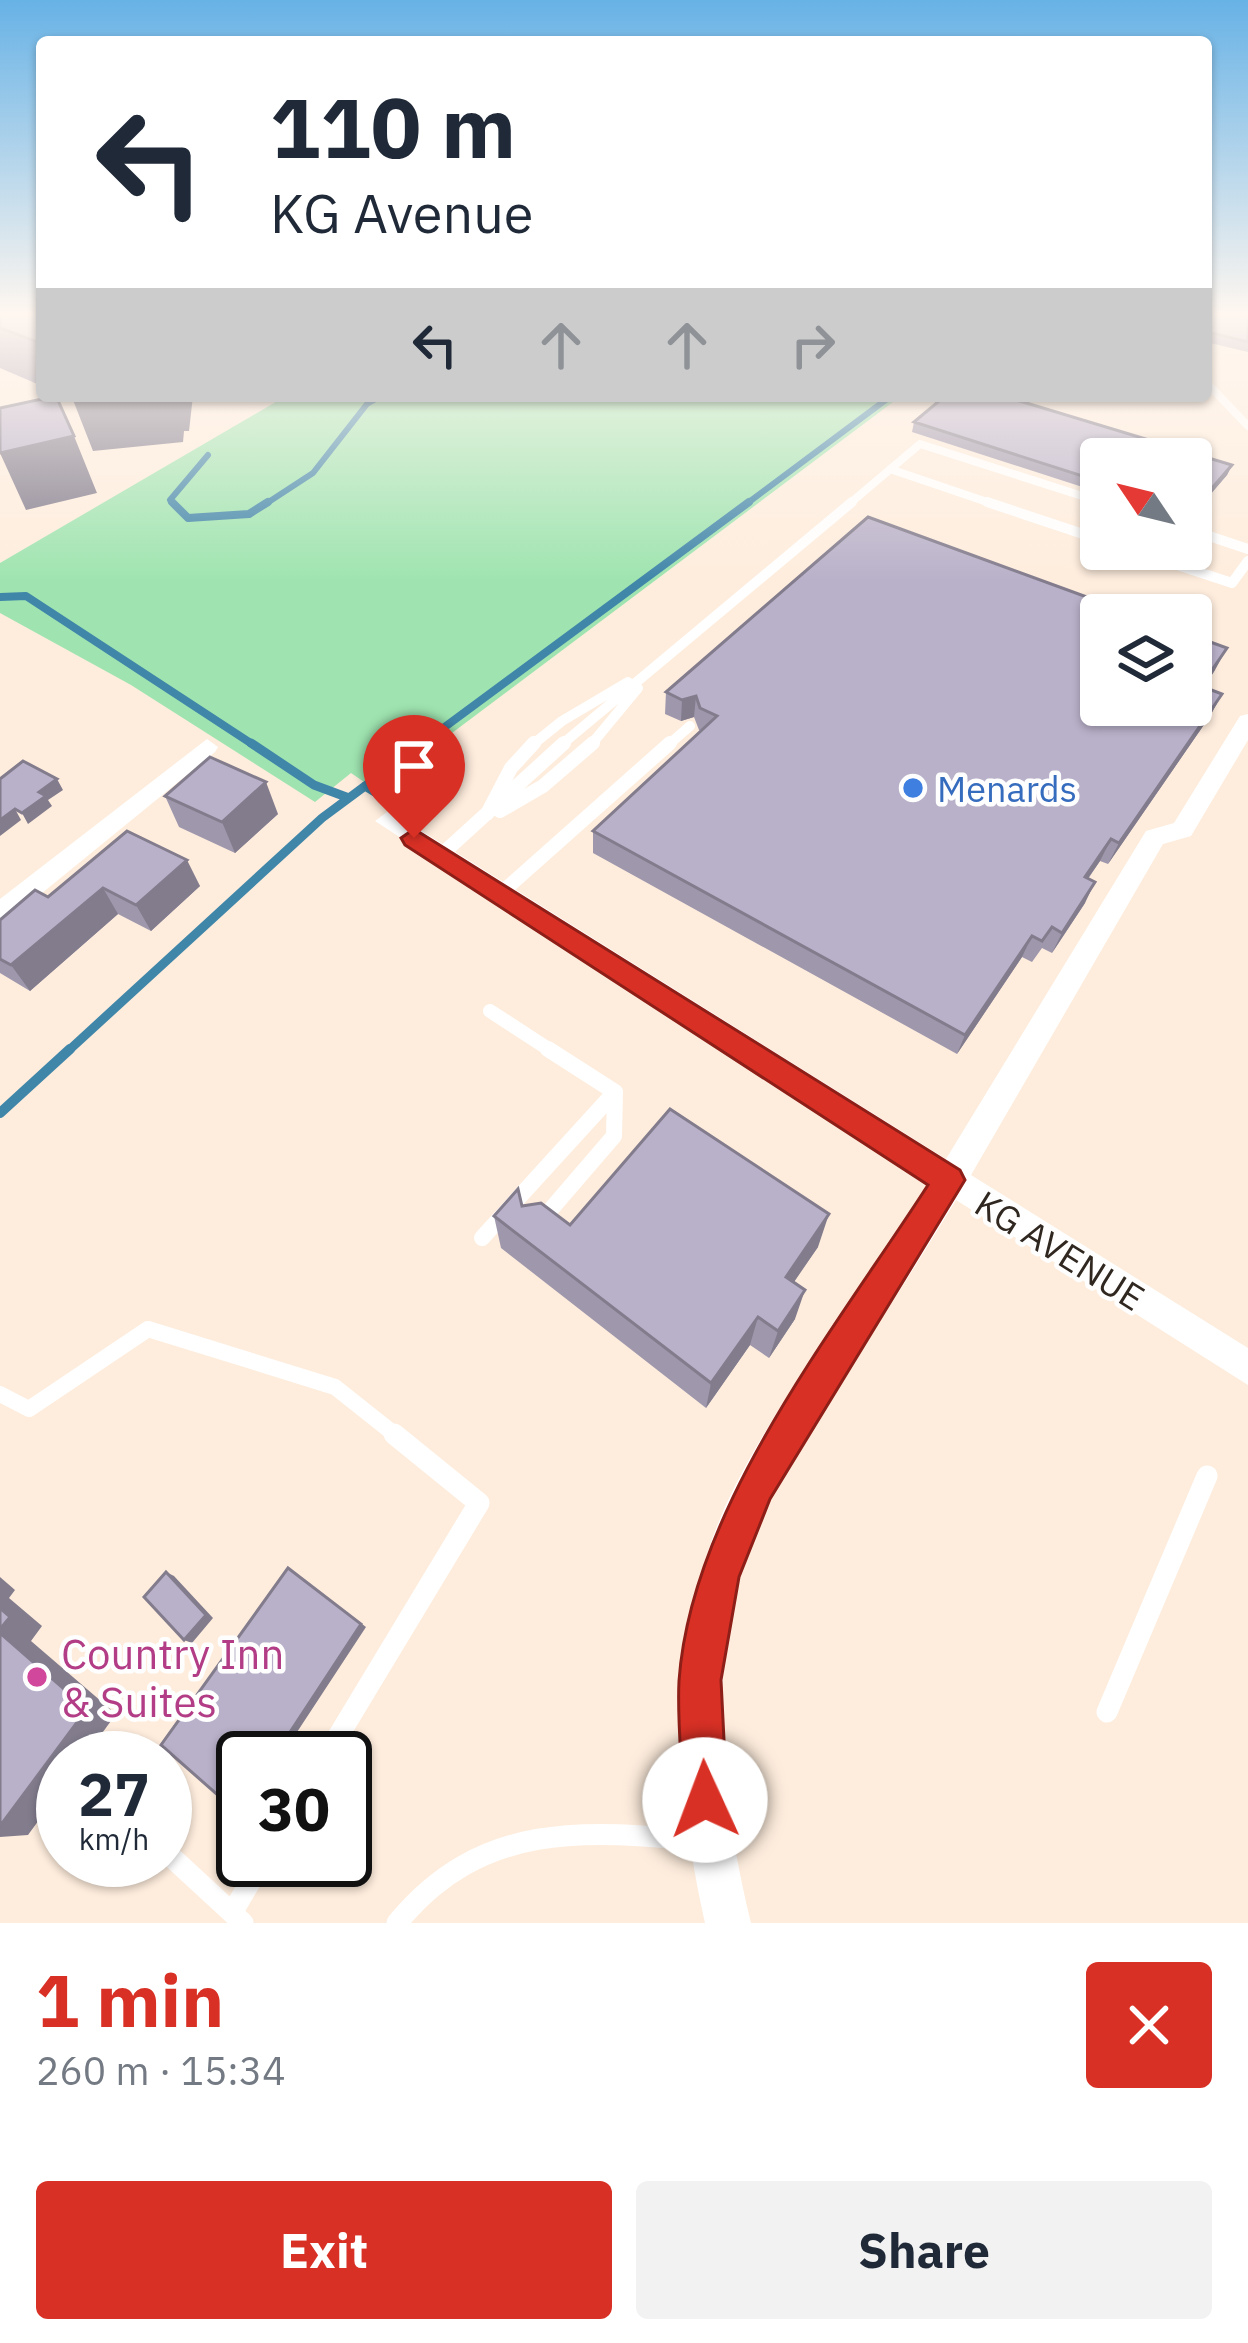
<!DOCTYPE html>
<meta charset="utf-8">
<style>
:root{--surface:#fff;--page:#f2f2f3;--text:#1f2937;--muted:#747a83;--accent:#d93025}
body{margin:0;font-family:"IBM Plex Sans",sans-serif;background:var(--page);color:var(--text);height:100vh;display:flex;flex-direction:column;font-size:45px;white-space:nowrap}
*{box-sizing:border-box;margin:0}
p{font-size:39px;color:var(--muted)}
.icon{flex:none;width:66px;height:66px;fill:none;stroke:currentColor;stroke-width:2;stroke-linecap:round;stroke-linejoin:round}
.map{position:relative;height:1923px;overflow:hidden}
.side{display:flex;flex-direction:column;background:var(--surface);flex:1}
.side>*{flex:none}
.hud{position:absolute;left:36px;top:36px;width:1176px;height:366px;border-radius:12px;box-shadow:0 3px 9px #0004;background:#fff;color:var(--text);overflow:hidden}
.needle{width:78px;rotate:305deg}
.buttons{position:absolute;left:1080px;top:438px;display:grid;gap:24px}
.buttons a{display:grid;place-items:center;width:132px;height:132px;border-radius:12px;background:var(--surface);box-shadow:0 3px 9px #0004;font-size:60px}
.speed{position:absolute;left:36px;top:1731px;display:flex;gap:24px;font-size:60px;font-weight:700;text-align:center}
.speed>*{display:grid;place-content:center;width:156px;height:156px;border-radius:50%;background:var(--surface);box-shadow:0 3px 9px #0004;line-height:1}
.speed small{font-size:30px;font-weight:400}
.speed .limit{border:6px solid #111;border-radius:18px;background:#fff;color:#111}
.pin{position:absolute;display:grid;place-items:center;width:102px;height:102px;color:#fff;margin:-123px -51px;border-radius:50% 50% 50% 0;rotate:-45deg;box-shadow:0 0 12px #0007}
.pin .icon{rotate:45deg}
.me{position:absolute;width:132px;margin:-66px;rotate:358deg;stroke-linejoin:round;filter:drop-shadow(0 0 9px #0008)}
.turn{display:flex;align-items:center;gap:42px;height:252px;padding:0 36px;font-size:54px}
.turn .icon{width:156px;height:156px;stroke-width:2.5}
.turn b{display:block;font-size:84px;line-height:102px}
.lanes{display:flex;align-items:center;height:114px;padding:0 36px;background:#0003;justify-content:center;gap:60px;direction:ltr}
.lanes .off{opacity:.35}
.round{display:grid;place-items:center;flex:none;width:126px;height:126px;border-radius:12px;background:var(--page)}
.summary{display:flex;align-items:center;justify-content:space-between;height:204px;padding:0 36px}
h1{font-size:72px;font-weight:700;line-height:90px;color:var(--accent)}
.action{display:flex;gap:24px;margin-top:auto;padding:24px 36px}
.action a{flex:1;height:138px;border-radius:12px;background:var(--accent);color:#fff;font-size:48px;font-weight:700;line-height:138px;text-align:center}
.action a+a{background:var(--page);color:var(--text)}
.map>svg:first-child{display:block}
.green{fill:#9fe4b0}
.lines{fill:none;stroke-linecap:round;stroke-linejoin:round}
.stream-far3{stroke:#4086a9;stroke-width:6}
.stream-far2{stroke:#4086a9;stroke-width:8}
.stream-far1{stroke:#4086a9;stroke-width:9}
.stream{stroke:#4086a9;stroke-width:10}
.service-far4{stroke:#fff;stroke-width:8}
.service-far3{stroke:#fff;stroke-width:10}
.service-far2{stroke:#fff;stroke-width:14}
.service-far1{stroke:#fff;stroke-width:16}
.service{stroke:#fff;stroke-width:21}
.minor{fill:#fff;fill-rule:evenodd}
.wall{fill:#9f98ad}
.shaded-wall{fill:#827c8d}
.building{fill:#b9b1c9;stroke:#827c8d;stroke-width:3}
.route{fill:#d93025;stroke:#8d1f18;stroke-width:3}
.shop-dot{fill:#3f7fe0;stroke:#fefefe;stroke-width:4.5}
.hotel-dot{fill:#d1479c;stroke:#fefefe;stroke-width:4.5}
.labels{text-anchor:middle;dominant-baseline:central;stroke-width:9;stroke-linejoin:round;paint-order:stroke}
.shop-label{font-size:36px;fill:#366cbe;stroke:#fefefe;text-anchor:start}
.street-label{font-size:36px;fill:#2f2720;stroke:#fefefe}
.near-hotel-label{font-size:42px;fill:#b23c85;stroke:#fefefe;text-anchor:start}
</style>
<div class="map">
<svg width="1248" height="1923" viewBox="0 0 1248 1923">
<rect width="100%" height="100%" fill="#feeddd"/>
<path class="green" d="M286,396H901L376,790L351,773L315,802L131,685L0,613V563Z"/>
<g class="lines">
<path class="stream-far3" d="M175,505L170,500L208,455
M264,505L313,473L367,404L381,396
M745,505L891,396"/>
<path class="stream-far2" d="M172,502L188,518L249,514L268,502
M0,597L26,596L255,746
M419,746L749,502"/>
<path class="stream-far1" d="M251,743L314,785L349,798
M365,786L402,809
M67,1052L322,818L423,743"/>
<path class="stream" d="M0,1113L70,1049"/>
<path class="service-far4" d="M1206,382L1248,426
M890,469L996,505
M848,505L920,444L1101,502"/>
<path class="service-far3" d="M987,502L1101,540
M1191,530L1248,549
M1129,549L1232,583L1248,561
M531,746L562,721L628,682
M560,746L852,502
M590,746L638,688
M667,746L690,726"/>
<path class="service-far2" d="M500,811L543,786L593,743
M487,814L511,768L534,743
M440,856L564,743
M500,894L670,743
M490,1011L553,1052"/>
<path class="service-far1" d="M540,1222L614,1136L615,1092
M482,1238L615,1092L548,1049
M0,1394L29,1409L148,1329L335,1387L398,1437"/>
<path class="service" d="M1107,1712L1207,1476
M325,1758L479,1503L394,1434
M165,1851L243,1923
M232,1913L263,1860
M397,1923C482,1820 585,1830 707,1841"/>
<path class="minor" d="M1248,714V740L1191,836L1163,844L971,1175L1248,1348V1385L956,1200C924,1252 892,1304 858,1354C818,1414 772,1476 749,1544C706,1666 721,1800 751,1923H705C672,1776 666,1621 736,1484C791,1378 867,1284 931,1184L375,821L387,812L396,815L946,1159L1146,831L1174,823L1240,716Z
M207,739L218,747L215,752L9,920L0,923V899Z"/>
</g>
<path class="wall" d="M0,312H42V386L0,368Z
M1248,312V352L1206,342V313Z
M945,396H1003L1232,465L1227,475L1191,517V459H1101V493L912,432L914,422Z
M1215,670L1204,687L1222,694L1210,716L1108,864L1100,861L1088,879L1085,903L1052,953L1042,948L1032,962L1022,957L957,1054L593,853V831L701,731L699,730L694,717L681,721L665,714L666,692Z
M165,796L278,814L235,853L179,827Z
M127,831L200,886L151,931L118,914L30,991L0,973V920L48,897Z
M522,1206L570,1225L818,1247L793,1282L795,1319L769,1358L750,1345L706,1408L501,1248L494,1216Z"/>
<path class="shaded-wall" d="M113,396H193L189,431H184L183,442L93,451L73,400Z
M74,436L97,493L26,510L0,453Z
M1232,465L1227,475L1191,517V512Z
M1227,648L1215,670L1190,708L1201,686Z
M1222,694L1210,716L1108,864L1119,843Z
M696,696L694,717L681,721L682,700Z
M57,779L63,790L48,800L52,806L28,824L22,813L39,792Z
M266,782L278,814L235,853L222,822Z
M15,809L21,820L0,836V820Z
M1111,839L1100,861L1074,898L1085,877Z
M187,860L200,886L151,931L136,905Z
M1095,882L1085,903L1052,953L1062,933Z
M103,888L118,914L30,991L11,965Z
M1032,936L1022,957L957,1054L965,1035Z
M829,1214L818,1247L777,1307L786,1277Z
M805,1290L795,1319L769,1358L778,1331Z
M758,1317L750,1345L706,1408L711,1383Z
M288,1568L366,1627L280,1758H273Z
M166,1572L174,1576L213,1618L192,1643L184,1640Z
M0,1577L15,1590L9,1598L42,1626L31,1641L116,1714L84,1758H63V1787L28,1835L0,1837Z"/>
<path class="building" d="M0,312H42V340L37,342L0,328Z
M1207,312H1248V342L1208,332L1211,328L1206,327Z
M56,396L74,436L0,453V408Z
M74,396H113L73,400Z
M945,396H1003L1232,465L1192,511L1191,459H1101V482L914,422Z
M868,517L1136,615H1101V705H1191V635L1227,648L1201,686L1222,694L1119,843L1111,839L1085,877L1095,882L1062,933L1052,927L1042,941L1032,936L965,1035L593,831L717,716L700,708L696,696L682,700L666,692Z
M210,757L266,782L222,822L165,796Z
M23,761L57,779L39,792L46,796L22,813L15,809L0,820V779Z
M127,831L187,860L136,905L103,888L11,965L0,959V920L35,890L48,897Z
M670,1109L829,1214L786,1277L805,1290L778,1331L758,1317L711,1383L494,1216L518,1189L522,1206L541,1203L570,1225Z
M288,1568L361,1624L273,1758H243V1803L237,1812L161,1745Z
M166,1572L206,1615L184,1640L144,1597Z
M0,1608L10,1617L0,1629Z
M0,1633L87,1709L0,1826Z"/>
<linearGradient id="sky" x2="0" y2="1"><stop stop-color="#67b2e6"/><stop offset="0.54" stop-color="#fff7f0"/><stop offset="1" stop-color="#fff7f0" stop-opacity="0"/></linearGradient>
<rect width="1248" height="581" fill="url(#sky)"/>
<path class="route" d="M414,829L960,1170L965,1180L770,1499L739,1577L721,1680L727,1800L721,1816L705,1822L690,1816L683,1800C682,1761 677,1720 679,1681C691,1507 836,1328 928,1185L405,845L401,838Z"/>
<circle class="shop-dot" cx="913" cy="788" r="12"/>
<circle class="hotel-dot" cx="37" cy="1677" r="12"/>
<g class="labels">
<g class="shop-label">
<text x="937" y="788">Menards</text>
</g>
<g class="street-label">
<text transform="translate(1060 1250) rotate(32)">KG AVENUE</text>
</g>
<g class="near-hotel-label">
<text x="61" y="1653">Country Inn<tspan x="61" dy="48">&amp; Suites</tspan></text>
</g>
</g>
</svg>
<div class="buttons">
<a><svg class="needle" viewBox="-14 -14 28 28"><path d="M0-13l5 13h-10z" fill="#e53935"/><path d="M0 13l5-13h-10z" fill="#747a83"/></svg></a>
<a><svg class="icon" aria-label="layers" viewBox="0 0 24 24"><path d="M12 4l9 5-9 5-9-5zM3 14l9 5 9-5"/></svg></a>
</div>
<div class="speed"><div>27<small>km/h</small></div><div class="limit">30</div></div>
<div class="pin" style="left:414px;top:838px;background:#d93025"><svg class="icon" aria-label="arrive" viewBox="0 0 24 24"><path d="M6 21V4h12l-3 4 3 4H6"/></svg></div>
<svg class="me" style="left:705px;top:1800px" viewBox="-20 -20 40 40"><circle r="19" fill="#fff"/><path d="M0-13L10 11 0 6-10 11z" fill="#d93025"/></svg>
<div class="hud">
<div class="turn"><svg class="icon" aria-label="left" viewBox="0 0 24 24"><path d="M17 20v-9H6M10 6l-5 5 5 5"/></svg><div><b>110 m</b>KG Avenue</div></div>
<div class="lanes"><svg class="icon" aria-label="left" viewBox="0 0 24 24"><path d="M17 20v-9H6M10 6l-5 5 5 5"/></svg><svg class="icon off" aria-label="ahead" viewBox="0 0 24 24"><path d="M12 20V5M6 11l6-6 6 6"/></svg><svg class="icon off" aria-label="ahead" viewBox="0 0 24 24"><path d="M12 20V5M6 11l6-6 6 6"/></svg><svg class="icon off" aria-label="right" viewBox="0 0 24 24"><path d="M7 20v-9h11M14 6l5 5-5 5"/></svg></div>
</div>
</div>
<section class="side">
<div class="summary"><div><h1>1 min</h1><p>260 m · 15:34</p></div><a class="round" style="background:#d93025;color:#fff"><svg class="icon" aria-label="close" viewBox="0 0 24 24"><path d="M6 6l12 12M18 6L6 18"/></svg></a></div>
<div class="action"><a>Exit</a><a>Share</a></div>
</section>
